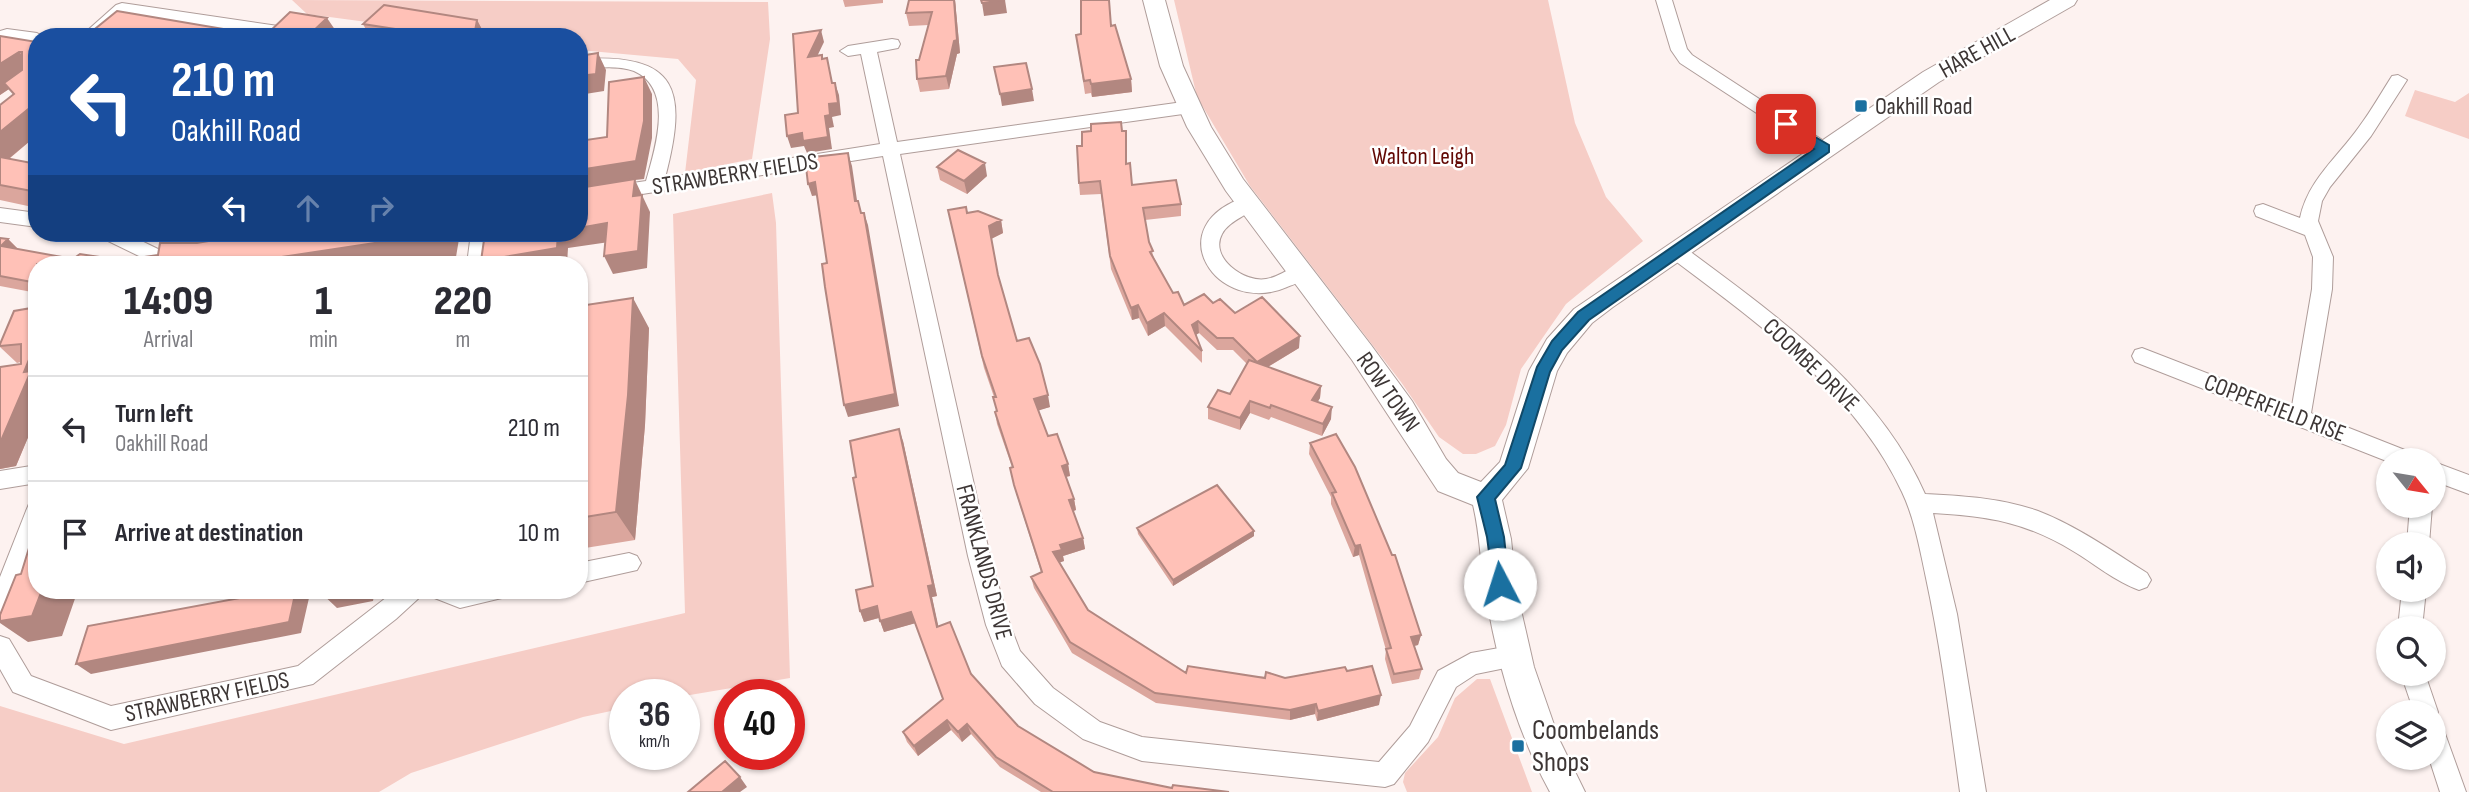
<!DOCTYPE html>
<style>
:root{--surface:#fff;--page:#f2f2f3;--text:#2b2b33;--muted:#7c7c81;--line:#e1e1e2}
body{margin:0;font-family:"Sofia Sans Condensed",sans-serif;background:var(--page);color:var(--text);height:100vh;display:flex;flex-direction:column;font-size:26px;white-space:nowrap}
*{box-sizing:border-box;margin:0}
p{font-size:23px;color:var(--muted)}
.icon{flex:none;width:38px;height:38px;fill:none;stroke:currentColor;stroke-width:2;stroke-linecap:round;stroke-linejoin:round}
.map{position:relative;flex:1;overflow:hidden}
.sheet{position:absolute;left:28px;top:256px;width:560px;height:343px;display:flex;flex-direction:column;background:var(--surface);border-radius:28px;box-shadow:0 2px 5px #0004}
.sheet>*{flex:none}
.top-card{position:absolute;left:28px;top:28px;width:560px;height:214px;border-radius:28px;box-shadow:0 2px 5px #0004;background:#1a4fa0;color:#fff;overflow:hidden}
.needle{width:46px;rotate:120deg}
.tools{position:absolute;left:2376px;top:448px;display:grid;gap:14px}
.tools a{display:grid;place-items:center;width:70px;height:70px;border-radius:50%;background:var(--surface);box-shadow:0 2px 5px #0004;font-size:35px}
.speed{position:absolute;left:609px;top:679px;display:flex;gap:14px;font-size:35px;font-weight:700;text-align:center}
.speed>*{display:grid;place-content:center;width:91px;height:91px;border-radius:50%;background:var(--surface);box-shadow:0 2px 5px #0004;line-height:1}
.speed small{font-size:18px;font-weight:400}
.speed .limit{border:10px solid #d22;background:#fff;color:#111}
.pin{position:absolute;display:grid;place-items:center;width:60px;height:60px;color:#fff;margin:-30px;border-radius:14px;box-shadow:0 4px 10px #0006}
.me{position:absolute;width:77px;margin:-38px;rotate:355deg;stroke-linejoin:round;filter:drop-shadow(0 0 5px #0008)}
.turn{display:flex;align-items:center;gap:24px;height:147px;padding:0 28px;font-size:32px}
.turn .icon{width:91px;height:91px;stroke-width:2.5}
.turn b{display:block;font-size:49px;line-height:60px}
.lanes{display:flex;align-items:center;height:66px;padding:0 28px;background:#0003;justify-content:center;gap:35px;direction:ltr}
.lanes .off{opacity:.35}
.eta{display:flex;justify-content:space-evenly;align-items:center;height:119px;text-align:center}
.eta b{font-size:42px;font-weight:800;line-height:49px}
ul{padding:0;list-style:none}
li{display:flex;align-items:center;gap:21px;height:105px;padding:0 28px;border-top:2px solid var(--line)}
li div{flex:1}
li b{display:block;font-size:26px}
li em{font-style:normal}
.map>svg:first-child{display:block}
.green{fill:#f6cdc6}
.lines{fill:none;stroke-linecap:round;stroke-linejoin:round}
.street-casing{stroke:#af9d9a;stroke-width:2}
.secondary-casing{stroke:#af9d9a;stroke-width:2}
.street{fill:#fff;fill-rule:evenodd}
.secondary{fill:#fff;fill-rule:evenodd}
.wall{fill:#dba69d}
.shaded-wall{fill:#b28780}
.building{fill:#ffc1b7;stroke:#b28780;stroke-width:2}
.route{fill:#1a70a0;stroke:#114968;stroke-width:2}
.poi-dot{fill:#1a70a0;stroke:#fff;stroke-width:2.5}
.labels{text-anchor:middle;dominant-baseline:central;stroke-width:5;stroke-linejoin:round;paint-order:stroke}
.street-label{font-size:24px;fill:#3d3635;stroke:#fff}
.poi-label{font-size:24px;fill:#3d3635;stroke:#fff;text-anchor:start}
.park-label{font-size:24px;fill:#620804;stroke:#fff}
.near-poi-label{font-size:28px;fill:#3d3635;stroke:#fff;text-anchor:start}
</style>
<div class="map">
<svg width="2469" height="792" viewBox="0 0 2469 792">
<rect width="100%" height="100%" fill="#fdf2f0"/>
<path class="green" d="M292,0L768,2L770,39L752,159L685,173L696,80L678,59L579,50V37H479L307,14Z
M1174,0H1548L1575,123L1606,197L1643,241L1566,304L1521,369L1506,425L1495,446L1476,454H1463L1439,437L1401,382L1250,186L1197,97Z
M2415,90L2455,102L2469,93V139L2405,116Z
M772,193L776,223L790,678L684,696L625,695V708L583,717L411,773L379,792H0V706L124,744L685,613L673,214Z
M1477,679H1490L1532,792H1407L1403,782L1405,773L1438,737L1455,698Z"/>
<g class="lines">
<g class="street-casing">
<path id="street" d="M1656,0H1672L1687,49L1692,55L1830,145L1833,149L1830,153H1818L1680,63L1671,50Z
M122,3L285,27L293,32L290,37H272L125,13L98,37H80L116,5Z
M7,29L37,33L44,37H37V43L9,39L0,42V31Z
M892,39L898,40L900,44L898,48L877,52L897,142L1190,101L1199,107L1190,113L900,154L990,556L1010,625L1020,651L1053,688L1100,722L1142,737L1379,762L1410,726L1438,671L1471,653L1516,645L1525,648L1528,656L1525,664L1476,674L1456,687L1428,742L1394,784L1385,787L1142,761L1083,739L1035,704L1002,666L986,625L968,556L883,156L579,204V191L646,181C655,149 675,89 634,71C617,65 597,68 579,69V59C679,53 688,90 665,178L880,144L861,54L848,56L840,51L848,46Z
M2398,75L2407,80L2371,136L2330,187L2322,201L2318,221L2333,257L2332,289L2311,413L2415,454L2418,460L2389,462L2135,362L2132,356L2135,350L2142,348L2292,406L2312,289L2313,257L2305,235L2256,216L2254,211L2256,206L2263,204L2300,218C2308,180 2337,158 2359,127C2371,111 2381,93 2392,76Z
M1249,196L1256,198L1258,203C1250,216 1230,219 1222,234C1209,258 1245,283 1266,279C1281,277 1292,263 1307,268L1310,273C1305,281 1295,284 1287,287C1217,318 1155,224 1249,196Z
M0,208L37,213V227L0,222Z
M100,233H125L158,249L161,254L160,264H140L141,257L102,238Z
M471,233H489L487,264H467Z
M1677,245L1684,247C1775,315 1878,386 1925,494C1963,496 2002,498 2038,511C2077,526 2112,551 2147,573L2151,580L2147,587L2139,590C2116,582 2095,564 2073,551C2026,522 1987,516 1933,513L1957,614L1986,792H1960C1950,720 1941,648 1926,578C1920,549 1914,517 1902,492C1855,391 1756,322 1670,257L1667,252L1670,247Z
M2434,462L2469,475V494L2434,481Z
M37,465V483L0,489V471Z
M37,502V541L8,614L0,617V577L26,511L29,504Z
M2410,506H2432L2429,544H2407Z
M629,553L637,556L641,563L637,570L579,583V563Z
M396,590H424L420,597L396,619L313,684L111,730L13,692L0,669V636L9,639L31,676L111,706L298,666Z
M428,590H510L506,597L460,608L432,597Z
M2402,590H2426L2422,628H2398Z
M2401,674H2425L2438,712L2435,720L2434,712H2414Z
M2434,724L2443,728L2466,792H2440L2429,758H2434Z"/>
</g>
<g class="secondary-casing">
<path id="secondary" d="M1143,0H1165L1183,66L1211,127L1243,179L1371,345L1412,401L1446,459L1458,473L1481,482L1500,462L1529,371L1547,339L1574,309L1923,72L2050,0H2077L2074,5L1939,82L1613,307L1592,323L1567,353L1557,371L1528,468L1502,500L1511,539L1516,588L1534,667L1559,739L1585,792H1550C1516,730 1496,659 1485,589C1480,561 1480,533 1473,505L1438,491L1352,360L1226,191L1187,127L1160,66Z"/>
</g>
<use href="#street" class="street"/>
<use href="#secondary" class="secondary"/>
</g>
<path class="wall" d="M843,0H883V3L845,7Z
M955,0L960,53L957,54L949,89L920,92L917,79L919,60L929,25L909,26L906,13Z
M477,20L486,37H370L363,24Z
M1111,26L1131,79L1132,92L1092,97L1091,93L1085,94L1076,35Z
M0,36L37,42V135L9,159L37,164V208L0,200V105L14,94L9,89L0,95Z
M1122,131L1127,144V163L1132,185L1181,204V216L1145,220L1149,242L1154,258L1173,293L1184,305L1213,303L1235,313L1299,348L1268,367L1321,386L1320,398L1317,402L1331,419L1322,436L1271,417L1269,420L1250,413L1240,430L1208,419V407L1230,394L1247,364L1233,350H1217L1199,333L1196,335L1202,351V363L1165,326L1148,336L1139,318L1132,320L1111,269L1101,194L1080,195L1079,183L1082,146Z
M937,167L987,176L967,194L940,180Z
M948,210L967,213L1001,220L1003,233L991,239L998,277L1017,341L1050,407L1038,410L1048,436L1068,464L1070,476L1066,477L1074,499L1076,510L1073,511L1083,538L1085,549L1063,556L1064,561L1059,562L1088,610L1186,673L1285,678L1347,671L1379,705L1317,721L1315,714L1290,720L1156,703L1072,653L1034,588L1031,577L1041,572L1017,496L1010,468L1012,467L997,424L995,412L997,411L993,397H994L984,368Z
M0,238L8,239L19,250L73,259L106,258L37,264V293L0,286Z
M579,306L649,328L645,425L635,540L579,549V444L583,419L579,414Z
M37,307V416L16,466L0,469V367L21,364V362L17,363L0,347V344Z
M903,441L937,596L932,597L938,627L971,674L1018,726L1094,772L1172,788L1229,792H1041L1000,767L971,734L962,742L951,730L918,756L907,742L903,732L943,699L915,623L884,632L879,618L864,622L860,611L873,586L856,477Z
M1310,443L1421,635L1418,645L1414,646L1422,669L1419,679L1392,684L1385,659L1386,650L1359,555L1353,557L1331,504V497L1309,454Z
M1137,528L1254,531V536L1173,586L1138,534Z"/>
<path class="shaded-wall" d="M954,0H955L960,53L957,54L949,89L946,76Z
M1005,0L1007,13L984,16L982,3Z
M327,18L340,37H309L308,36Z
M477,20L486,37H474Z
M821,30L824,42L811,69L808,57Z
M19,52L36,71L0,95V64Z
M598,53L606,70L604,91L579,95V76Z
M644,77L652,94V138L644,179L635,180L650,212L647,268L613,274L604,256L638,251L579,188V170L636,161Z
M1131,79L1132,92L1092,97L1091,84Z
M835,83L839,95L841,115L832,117L834,127L829,128L832,149L807,153L804,146L791,148L787,136L829,104Z
M1032,89L1034,101L1002,106L1000,94Z
M37,102V135L0,166V132Z
M848,153L852,166L859,214L855,201Z
M985,163L987,176L967,194L964,181Z
M815,182L819,195L812,196L808,184Z
M864,213L868,225L899,406L848,417L844,405Z
M1001,220L1003,233L991,239L989,226Z
M607,223L616,241L568,248L567,264H483L481,261L558,233H579V228Z
M164,233H311L183,253Z
M441,233H460L456,257L411,264H261L262,260Z
M8,239L21,252L1,246Z
M106,258L112,264H100Z
M633,298L649,328L645,425L635,540L616,512Z
M1138,305L1139,318L1132,320L1131,308Z
M1164,313L1165,326L1148,336L1147,323Z
M1198,321L1199,333L1192,337V325Z
M1300,336L1299,348L1256,374L1257,362Z
M37,340V416L16,466L0,469V443L24,372Z
M1321,386L1320,398L1312,412V400Z
M586,389L585,423L579,414V390Z
M1048,395L1050,407L1037,411L1034,399Z
M1250,401V413L1240,430V418Z
M1332,407L1331,419L1322,436L1323,424Z
M899,429L903,441L937,596L932,597L941,638L937,627L928,586Z
M1068,464L1070,476L1064,477L1062,466Z
M1074,499L1076,510L1071,512L1069,500Z
M1254,531V536L1173,586V580Z
M1083,538L1085,549L1063,556L1064,561L1056,564L1053,552L1060,545Z
M1360,545L1359,555L1353,557L1355,546Z
M42,590H78L62,636L28,642L0,623V621Z
M296,590H300L309,598L301,633L91,674L76,664Z
M318,590H375L373,601L337,608Z
M877,606L882,617L864,622L860,611Z
M911,612L916,623L884,632L880,621Z
M1421,635L1418,645L1409,647L1411,637Z
M1381,695L1379,705L1317,721L1318,711Z
M1316,704L1315,714L1290,720V710Z
M947,720L951,730L918,756L914,746Z
M967,724L971,734L962,742L958,732Z
M740,777L747,787L740,792H722Z"/>
<path class="building" d="M909,0H954L957,40L954,41L946,76L917,79L916,60H919L932,12L906,13Z
M981,0H1005L982,3Z
M1081,0H1109L1111,26L1115,25L1131,79L1091,84L1090,80L1084,81L1076,35L1081,34Z
M384,5L477,20L474,37H447L363,24Z
M117,11L265,36L290,12L327,18L308,36L85,37Z
M821,30L808,57L822,55V59L827,58L832,83H835L838,103L829,104L830,115L825,116L828,137L803,141L802,133L787,136L785,115L798,113L793,34Z
M0,36L37,42V102L0,132V105L14,94L4,83L22,70V52H19L0,64Z
M598,53L596,74L579,76V56Z
M1026,63L1032,89L1000,94L994,67Z
M644,77V121L636,161L579,170V141L607,137L609,82Z
M1121,122L1122,131H1126V164L1130,163L1132,185L1176,180L1181,204L1143,208L1149,242L1153,251L1150,252L1173,293L1178,292L1184,305L1204,294L1213,303L1220,299L1235,313L1262,297L1300,336L1257,362L1233,338H1217L1198,321L1192,325L1202,351L1164,313L1147,323L1138,305L1131,308L1110,256L1100,181L1079,183L1077,146H1082V132L1091,131V124Z
M958,150L985,163L964,181L937,167Z
M848,153L855,201H858L861,213H864L895,394L844,405L825,287L822,264L827,263L815,182L808,184L805,158Z
M0,157L37,164V192L0,185Z
M635,179L633,196L642,195L638,251L604,256L607,223L579,228V188Z
M966,207L967,213L978,211L1001,220L989,226L998,275L1017,341L1029,338L1040,364L1048,395L1034,399L1048,436L1057,434L1068,464L1062,466L1074,499L1069,500L1083,538L1060,545L1062,550L1053,552L1088,610L1186,673L1188,666L1265,678L1266,672L1285,678L1345,667L1347,671L1372,666L1381,695L1318,711L1316,704L1290,710L1155,693L1070,642L1031,577L1042,572L1014,485L1010,468L1013,467L995,412L997,411L993,397H996L982,356L948,210Z
M255,233H441L262,260L261,264H134L138,258L158,255L160,243H197Z
M485,233H558L557,248L481,261Z
M0,238L8,239L1,246L73,259L80,254L106,258L100,264H37V283L0,276Z
M633,298L628,395L616,512L579,518V444L586,389L579,390V306Z
M37,307V340L24,372L31,371L0,443V367L21,364V344L0,346V344L14,311Z
M1249,360L1321,386L1312,400L1332,407L1323,424L1271,405L1270,408L1250,401L1240,418L1208,407L1218,390L1230,394Z
M899,429L933,585L928,586L937,627L950,622L971,674L1018,726L1094,772L1172,788L1173,785L1229,792H1053L996,757L967,724L958,732L947,720L914,746L903,732L943,699L911,612L880,621L877,606L860,611L856,590L873,586L853,478L856,477L850,441Z
M1336,434L1355,467L1392,555H1395L1421,635L1411,637L1422,669L1394,674L1386,649L1391,648L1360,545L1355,546L1332,493L1336,492L1310,443Z
M1217,485L1254,531L1173,580L1137,528Z
M37,522V590H42L32,616L0,621V615L16,575L21,574Z
M283,590H296L289,622L76,664L88,626Z
M725,761L740,777L722,792H688Z"/>
<path class="route" d="M1786,120L1829,145V152L1589,320L1562,350L1550,372L1521,468L1495,499L1504,537L1509,584L1506,589L1500,591L1494,589L1487,537L1477,497L1505,465L1537,367L1552,341L1578,312L1814,149L1781,127L1779,124Z"/>
<g class="poi-dot">
<rect x="1854" y="99" width="14" height="14" rx="3.5"/>
<rect x="1511" y="739" width="14" height="14" rx="3.5"/>
</g>
<g class="labels">
<g class="street-label">
<text transform="translate(1977 52) rotate(-29)">HARE HILL</text>
<text transform="translate(735 174) rotate(-9)">STRAWBERRY FIELDS</text>
<text transform="translate(1811 365) rotate(44)">COOMBE DRIVE</text>
<text transform="translate(1388 392) rotate(55)">ROW TOWN</text>
<text transform="translate(2275 408) rotate(21)">COPPERFIELD RISE</text>
<text transform="translate(984 562) rotate(75)">FRANKLANDS DRIVE</text>
<text transform="translate(207 697) rotate(-12)">STRAWBERRY FIELDS</text>
</g>
<g class="poi-label">
<text x="1875" y="106">Oakhill Road</text>
</g>
<g class="park-label">
<text x="1423" y="156">Walton Leigh</text>
</g>
<g class="near-poi-label">
<text x="1532" y="730">Coombelands<tspan x="1532" dy="32">Shops</tspan></text>
</g>
</g>
</svg>
<div class="tools">
<a><svg class="needle" viewBox="-14 -14 28 28"><path d="M0-13l5 13h-10z" fill="#e53935"/><path d="M0 13l5-13h-10z" fill="#7c7c81"/></svg></a>
<a><svg class="icon" aria-label="sound" viewBox="0 0 24 24"><path d="M4 9h4l5-4v14l-5-4H4zM17 9q2 3 0 6"/></svg></a>
<a><svg class="icon" aria-label="search" viewBox="0 0 24 24"><circle cx="10" cy="10" r="6"/><path d="M15 15l6 6"/></svg></a>
<a><svg class="icon" aria-label="layers" viewBox="0 0 24 24"><path d="M12 4l9 5-9 5-9-5zM3 14l9 5 9-5"/></svg></a>
</div>
<div class="speed"><div>36<small>km/h</small></div><div class="limit">40</div></div>
<div class="pin" style="left:1786px;top:124px;background:#d93025"><svg class="icon" aria-label="arrive" viewBox="0 0 24 24"><path d="M6 21V4h12l-3 4 3 4H6"/></svg></div>
<svg class="me" style="left:1500px;top:584px" viewBox="-20 -20 40 40"><circle r="19" fill="#fff"/><path d="M0-13L10 11 0 6-10 11z" fill="#1a70a0"/></svg>
<div class="top-card">
<div class="turn"><svg class="icon" aria-label="left" viewBox="0 0 24 24"><path d="M17 20v-9H6M10 6l-5 5 5 5"/></svg><div><b>210 m</b>Oakhill Road</div></div>
<div class="lanes"><svg class="icon" aria-label="left" viewBox="0 0 24 24"><path d="M17 20v-9H6M10 6l-5 5 5 5"/></svg><svg class="icon off" aria-label="ahead" viewBox="0 0 24 24"><path d="M12 20V5M6 11l6-6 6 6"/></svg><svg class="icon off" aria-label="right" viewBox="0 0 24 24"><path d="M7 20v-9h11M14 6l5 5-5 5"/></svg></div>
</div>
<section class="sheet">
<div class="eta">
<div><b>14:09</b><p>Arrival</p></div>
<div><b>1</b><p>min</p></div>
<div><b>220</b><p>m</p></div>
</div>
<ul>
<li><svg class="icon" aria-label="left" viewBox="0 0 24 24"><path d="M17 20v-9H6M10 6l-5 5 5 5"/></svg><div><b>Turn left</b><p>Oakhill Road</p></div><em>210 m</em></li>
<li><svg class="icon" aria-label="arrive" viewBox="0 0 24 24"><path d="M6 21V4h12l-3 4 3 4H6"/></svg><div><b>Arrive at destination</b></div><em>10 m</em></li>
</ul>
</section>
</div>
